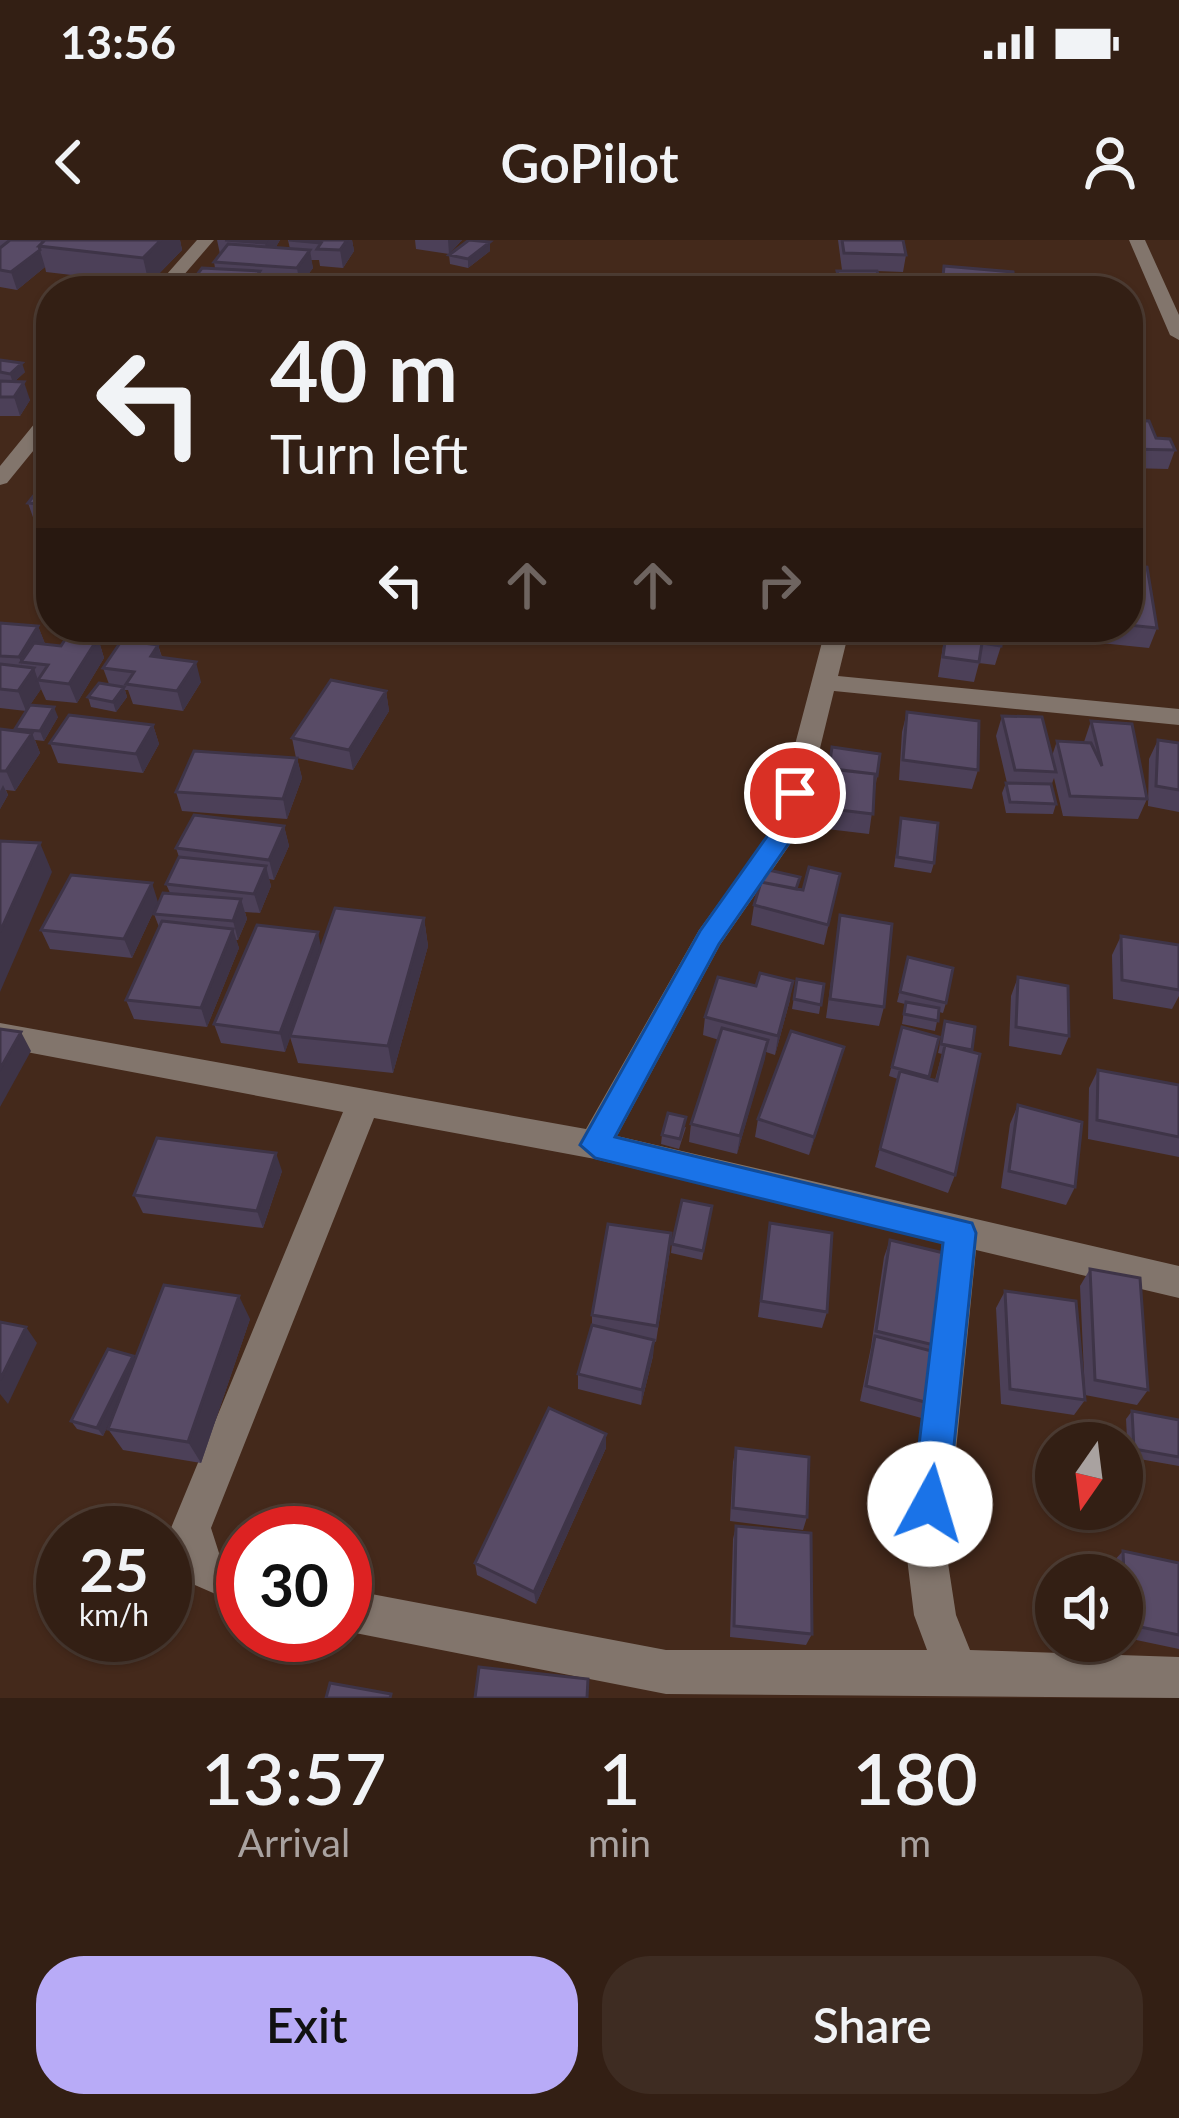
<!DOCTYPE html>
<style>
:root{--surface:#331f14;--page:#3e2c22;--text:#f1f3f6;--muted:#a9a2a0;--line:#4e3d34;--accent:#b8abf7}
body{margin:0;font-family:Lato,sans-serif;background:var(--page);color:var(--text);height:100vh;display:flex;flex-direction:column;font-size:45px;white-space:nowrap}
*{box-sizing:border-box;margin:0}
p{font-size:39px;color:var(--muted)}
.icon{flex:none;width:66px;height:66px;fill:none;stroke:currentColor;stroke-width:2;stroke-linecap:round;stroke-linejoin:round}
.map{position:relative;height:1458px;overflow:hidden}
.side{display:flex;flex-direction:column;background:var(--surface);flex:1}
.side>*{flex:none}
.guide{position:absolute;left:36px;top:36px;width:1107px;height:366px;border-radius:48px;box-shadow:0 3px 9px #0004,0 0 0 3px var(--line);background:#331f14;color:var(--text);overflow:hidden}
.needle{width:78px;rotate:194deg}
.controls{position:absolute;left:1035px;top:1182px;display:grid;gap:24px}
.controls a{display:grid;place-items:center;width:108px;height:108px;border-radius:50%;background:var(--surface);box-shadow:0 3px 9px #0004,0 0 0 3px var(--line);font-size:60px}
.speed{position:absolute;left:36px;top:1266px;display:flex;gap:24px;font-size:60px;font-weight:700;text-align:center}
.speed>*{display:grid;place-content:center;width:156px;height:156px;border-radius:50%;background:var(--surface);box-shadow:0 3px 9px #0004,0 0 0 3px var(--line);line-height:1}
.speed small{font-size:30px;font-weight:400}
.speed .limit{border:18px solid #d22;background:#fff;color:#111}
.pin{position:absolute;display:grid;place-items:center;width:102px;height:102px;color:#fff;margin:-51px;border:6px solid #fff;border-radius:50%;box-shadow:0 3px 12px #0007}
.me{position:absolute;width:132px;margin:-66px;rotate:6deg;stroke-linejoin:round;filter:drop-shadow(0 0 9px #0008)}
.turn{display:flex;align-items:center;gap:42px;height:252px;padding:0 36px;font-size:54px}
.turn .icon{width:156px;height:156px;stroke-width:2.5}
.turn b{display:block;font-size:84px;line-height:102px}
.lanes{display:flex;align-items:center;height:114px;padding:0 36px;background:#0003;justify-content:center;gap:60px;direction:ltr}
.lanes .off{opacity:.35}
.eta{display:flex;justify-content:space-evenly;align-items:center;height:204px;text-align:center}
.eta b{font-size:72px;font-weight:600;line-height:84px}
.cta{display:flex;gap:24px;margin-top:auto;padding:24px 36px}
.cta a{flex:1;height:138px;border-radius:48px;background:var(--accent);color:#111;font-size:48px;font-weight:600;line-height:138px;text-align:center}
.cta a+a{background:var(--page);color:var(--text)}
.status{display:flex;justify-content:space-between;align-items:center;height:84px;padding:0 60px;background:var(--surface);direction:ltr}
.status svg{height:33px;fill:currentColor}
header{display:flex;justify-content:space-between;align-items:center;height:156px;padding:0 36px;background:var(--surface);font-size:54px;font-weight:600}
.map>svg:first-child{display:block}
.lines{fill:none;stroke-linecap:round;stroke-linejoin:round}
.minor{fill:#82756c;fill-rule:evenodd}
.wall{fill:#4c4058}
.shaded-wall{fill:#3e3447}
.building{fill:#584b66;stroke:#3e3447;stroke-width:3}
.route{fill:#1a73e8;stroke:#114b97;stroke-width:3}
</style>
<div class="status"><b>13:56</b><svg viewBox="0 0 49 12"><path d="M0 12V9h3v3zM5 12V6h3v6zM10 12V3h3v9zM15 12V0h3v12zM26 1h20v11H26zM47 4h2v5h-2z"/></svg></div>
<header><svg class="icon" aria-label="back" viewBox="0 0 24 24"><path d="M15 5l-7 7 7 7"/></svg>GoPilot<svg class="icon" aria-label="person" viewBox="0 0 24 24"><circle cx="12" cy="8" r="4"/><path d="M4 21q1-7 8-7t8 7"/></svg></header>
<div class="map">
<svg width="1179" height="1458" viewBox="0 0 1179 1458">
<rect width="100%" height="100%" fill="#44291b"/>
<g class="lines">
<path class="minor" d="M197,0H214L170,51H152Z
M1129,0H1145L1179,75V100L1170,95Z
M51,170V189L7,243L0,245V226L44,172Z
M826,387H850L838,436L1179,469V485L834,451L800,590L720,705L617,896L1179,1026V1058L976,1010L946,1310L956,1375L970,1410L1179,1417V1458L666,1454L345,1391V1349L666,1410H927L914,1375L906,1310L942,1002L595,919L374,878L211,1288L219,1313L243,1324V1366L188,1342L171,1288L343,872L0,807V783L586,889L699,690L773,588Z"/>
</g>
<path class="wall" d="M0,0H180L182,10L149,44L46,32L45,27L17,50L0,47Z
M217,0H280L277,5V8L290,9L288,0H352L354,11L343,28L320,26L319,20H311L313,28L299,46L300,51H166L165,48L191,43L215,28L214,22L220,14Z
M415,0H462L449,14L416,9Z
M838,0H903L906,15L903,32L877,31L883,51H836L837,31L842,30Z
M490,2V11L468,28L450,24L449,15Z
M944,26L1015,51H940Z
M0,120L25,132L15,141L30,160L20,176H0Z
M1128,180L1175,210L1168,229L1128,228Z
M51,236V284L35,283L28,263Z
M1128,298L1136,320L1134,326L1157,388L1149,408L1091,402L1090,387H1128Z
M0,383L38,386L45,404L61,406L98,398L104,418L77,463L46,460L41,449L30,465L58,477L44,501L35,500L40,513L15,551L6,550L8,555L0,569V489L16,491L15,489L26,471L0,468Z
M946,387H1003L1001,406L995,425L979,423L974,442L938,437Z
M158,405L162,417L201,442L183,471L133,464L128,450H125L127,457L116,472L91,467L88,457L109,444L103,428Z
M386,451L389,471L353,530L297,518L302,538L287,579L182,571L176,552L296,518L292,498Z
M907,472L978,530L972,549L899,540L902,492Z
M1002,476L1052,516L1057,501L1084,502L1091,481L1147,559L1138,579L1063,576L1054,538L1051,546L1056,564L1053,574L1006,573L1002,553L1006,543H1007L996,496Z
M153,485L159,504L143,533L58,523L50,503Z
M1158,500L1179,503V572L1148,566L1149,519Z
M832,507L877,536L869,594L827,589L832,540L827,539Z
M901,578L934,623L931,633L894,627Z
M284,586L289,606L274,640L269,639L271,646L260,673L245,672L247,679L238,700H236L239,708L207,787L134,779L126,760L159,687L154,674L170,653L166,644L179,617L176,608Z
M840,634L824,705L751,685L754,665L803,650Z
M158,662L132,718L50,709L41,690Z
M840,675L884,767L879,786L826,778Z
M424,678L428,706L393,833L298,823L290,797L285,812L221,803L214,784L321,707Z
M1121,696L1179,705V756L1172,769L1113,759L1112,715Z
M908,717L946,763L943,773L939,772L935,791L902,784L905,764L897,762Z
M1018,737L1069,796L1061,815L1009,806L1011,756Z
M797,739L824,744L819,774L792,769Z
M790,760L775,815L766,812L737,914L689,902L691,884L719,800L703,795L705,777Z
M945,781L971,812L955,935L948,953L875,927L898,839L889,836L902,787L928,838L935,840L942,814L938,813Z
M839,825L809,915L755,897L758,879Z
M1098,830L1179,845V917L1088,899L1089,848Z
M1018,865L1075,947L1066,965L1001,948L1010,884Z
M686,887L679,909L661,904L662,895Z
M282,931L263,988L143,973L134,955Z
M712,966L702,1020L671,1013L672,1004Z
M770,983L827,1072L822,1088L758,1077Z
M890,1000L946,1108L938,1124L932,1164L925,1179L860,1161L871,1107L884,1017Z
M670,1010L656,1102L654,1101L653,1116L641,1165L578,1149V1134L592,1085V1075Z
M1090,1029L1148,1150L1137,1165L1085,1155L1080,1046Z
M1005,1051L1085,1160L1074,1175L1001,1164L996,1068Z
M250,1079L201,1223L123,1210L108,1189L117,1166L103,1196L77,1189L71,1181L135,1120Z
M1132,1171L1179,1180V1226L1128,1217L1126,1179Z
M606,1194V1208L536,1364L477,1335L475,1323Z
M736,1208L807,1277L803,1290L730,1281L733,1222Z
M736,1286L812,1394L806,1405L730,1397L733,1299Z
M1123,1311L1179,1323V1409L1122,1397V1335H1112L1111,1324Z"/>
<path class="shaded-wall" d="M161,0H180L182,10L149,44L143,18Z
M267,0H280L277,5V8L268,20L265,3Z
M347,0H352L354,11L343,28L340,10Z
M448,0H462L449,14Z
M490,2V11L468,28V19Z
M40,10L45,27L17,50L11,32Z
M310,10L313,28L300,46L297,28Z
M260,31L263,49L262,51H252L251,45Z
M445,41V50L432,51Z
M22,123L25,132L13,143L10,134Z
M24,142L30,160L20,176L14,157Z
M38,386L46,406L21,422L26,437L19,417Z
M98,398L104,418L77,463L69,444Z
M158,405L164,425L151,416Z
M196,422L201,442L183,471L177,451Z
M34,428L41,449L26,471L18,451Z
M124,447L127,457L116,472L113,462Z
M386,451L389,471L353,530L349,510Z
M54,467L58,477L44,501L40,491Z
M153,485L159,504L143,533L136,514Z
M32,493L40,513L15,551L6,531Z
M297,518L302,538L287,579L283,559Z
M3,545L8,555L0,569V551Z
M284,586L289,606L274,640L269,620Z
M40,603L52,632L0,752V692Z
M266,626L271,646L260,673L254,654Z
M152,643L158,662L132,718L124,699Z
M241,659L247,679L238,700L233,681Z
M424,678L428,706L393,833L388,806Z
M233,689L239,708L207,787L201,768Z
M318,692L322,712L285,812L280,793Z
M793,741L790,760L775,815L778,796Z
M21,792L31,811L0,867V829Z
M768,800L765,819L737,914L740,896Z
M844,807L839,825L809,915L814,897Z
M276,913L282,931L263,988L257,971Z
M239,1056L250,1079L201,1223L188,1202Z
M26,1087L37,1103L8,1164L0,1154V1140Z
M654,1100L653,1116L641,1165L642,1150Z
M133,1116L138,1124L103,1196L97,1188Z
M606,1194V1208L536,1364L534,1352Z"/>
<path class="building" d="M10,0H45L39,6L40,10L11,32L0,30V8Z
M45,0H161L143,18L39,6Z
M225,0H267L265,3Z
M289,0H347L340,10L317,9L321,3Z
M469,0L490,2L468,19L449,15Z
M842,0H903L906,15L844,13Z
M228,4L310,10L297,28L214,22Z
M944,26L1013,32L1015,51H944V40L988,41L943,37Z
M202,28L260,31L251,45L221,44L215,50L222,51H186L187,50L165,48L171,41L191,43Z
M837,31H877L883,51H842Z
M423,36L445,41L432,51L409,47Z
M270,41L298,44L292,51H260Z
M0,120L22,123L10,134L0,132Z
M0,141L24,142L14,157H0Z
M1128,180L1149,181L1156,198L1170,199L1175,210L1128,209Z
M50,235L51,265L28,263Z
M1128,298H1130L1136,320H1128Z
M1128,325L1147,327L1157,388L1128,385Z
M0,383L38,386L19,417L0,416Z
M947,387H1003L1001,406L982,403L979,422L943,417Z
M68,395L98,398L69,444L38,440L48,425L21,422L34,403L61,406Z
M122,400L158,405L151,416L196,422L177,451L126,444L134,432L103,428Z
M0,424L34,428L18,451L0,449Z
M331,440L386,451L349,510L292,498Z
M99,443L124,447L113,462L88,457Z
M30,465L54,467L40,491L15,489Z
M907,472L979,481L978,530L903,520Z
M69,475L153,485L136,514L50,503Z
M1002,476L1042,477L1056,532L1015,530Z
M1091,481L1132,484L1147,559L1070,556L1057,501L1091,503L1102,526Z
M0,489L32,493L6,531H0Z
M1158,500L1179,503V550L1156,546Z
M832,507L880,514L877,536H875V534L829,529Z
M194,511L297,518L283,559L176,552Z
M834,529L875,534L873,574L831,569Z
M1006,543L1051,544L1056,564L1010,562Z
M194,575L284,586L269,620L176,608Z
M901,578L938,583L934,623L897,617Z
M0,601L40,603L0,692Z
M179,617L266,626L254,654L166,644Z
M809,627L840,634L828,685L754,665L761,642L803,650Z
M764,629L800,637L796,649L761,642L758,646Z
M71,635L152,643L124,699L41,690Z
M163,653L241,659L233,681L154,674Z
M335,668L424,678L388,806L290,796Z
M840,675L892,684L884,767L830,759Z
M162,681L233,689L201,768L126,760Z
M257,685L318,692L280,793L214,784Z
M1121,696L1179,705V750L1122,740Z
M908,717L953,728L946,763L900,752Z
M760,733L793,741L778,796L705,777L718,737L756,746Z
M1018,737L1068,746L1069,796L1016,787Z
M797,739L824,744L821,765L794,759Z
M906,762L939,768L938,781L904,774Z
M945,781L975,787L972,810L941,804Z
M902,787L939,797L929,837L892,827Z
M722,788L768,800L740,896L691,884Z
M0,789L21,792L0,829Z
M791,791L844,807L814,897L758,879Z
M945,805L980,814L955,935L880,909L900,831L937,841Z
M1098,830L1179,845V897L1097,880Z
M1018,865L1082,882L1075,947L1009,931Z
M668,873L686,877L680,899L662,895Z
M157,898L276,913L257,971L134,955Z
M682,960L712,966L703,1011L672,1004Z
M770,983L832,993L827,1072L761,1061Z
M608,984L671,993L657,1086L592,1075Z
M890,1000L956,1016L946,1108L876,1091Z
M1090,1029L1140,1038L1148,1150L1095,1140Z
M164,1045L239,1056L188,1202L108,1189Z
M1005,1051L1076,1061L1085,1160L1010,1149Z
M0,1082L26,1087L0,1140Z
M592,1085L654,1100L642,1150L578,1134Z
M875,1096L939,1113L932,1164L866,1146Z
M108,1109L133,1116L97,1188L71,1181Z
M549,1168L606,1194L534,1352L475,1323Z
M1132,1171L1179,1180V1217L1134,1209Z
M736,1208L809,1217L807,1277L733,1268Z
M736,1286L811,1293L812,1394L734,1386Z
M1123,1311L1179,1323V1395L1126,1384Z
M479,1427L588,1439L587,1458H475Z
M330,1443L391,1454L390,1458H326Z"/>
<path class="route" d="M795,545L807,553L798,590L719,704L615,897L972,983L976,993L948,1264L943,1277L930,1282L917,1277L912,1264L943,1003L595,918L580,905L700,691L773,588L786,547Z"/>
</svg>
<div class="controls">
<a><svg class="needle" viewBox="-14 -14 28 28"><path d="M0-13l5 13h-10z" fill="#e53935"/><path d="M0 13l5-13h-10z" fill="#a9a2a0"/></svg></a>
<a><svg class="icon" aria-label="sound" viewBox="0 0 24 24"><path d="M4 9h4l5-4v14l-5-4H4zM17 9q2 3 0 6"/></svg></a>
</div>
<div class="speed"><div>25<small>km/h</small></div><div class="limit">30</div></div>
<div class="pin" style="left:795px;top:553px;background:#d93025"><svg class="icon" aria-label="arrive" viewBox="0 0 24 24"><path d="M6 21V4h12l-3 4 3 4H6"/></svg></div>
<svg class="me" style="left:930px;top:1264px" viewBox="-20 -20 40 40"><circle r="19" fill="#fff"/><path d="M0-13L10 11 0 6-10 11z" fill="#1a73e8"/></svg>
<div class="guide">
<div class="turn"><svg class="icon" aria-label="left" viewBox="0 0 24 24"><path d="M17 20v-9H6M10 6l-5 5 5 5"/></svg><div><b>40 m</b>Turn left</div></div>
<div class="lanes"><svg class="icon" aria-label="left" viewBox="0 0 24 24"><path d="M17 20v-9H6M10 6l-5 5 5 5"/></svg><svg class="icon off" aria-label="ahead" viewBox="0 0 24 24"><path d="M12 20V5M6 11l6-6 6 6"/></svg><svg class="icon off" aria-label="ahead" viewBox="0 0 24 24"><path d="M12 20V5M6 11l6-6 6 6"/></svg><svg class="icon off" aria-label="right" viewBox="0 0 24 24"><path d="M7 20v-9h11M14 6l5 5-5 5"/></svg></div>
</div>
</div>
<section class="side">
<div class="eta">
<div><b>13:57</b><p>Arrival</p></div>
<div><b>1</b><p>min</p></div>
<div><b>180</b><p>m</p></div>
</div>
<div class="cta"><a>Exit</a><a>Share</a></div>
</section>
